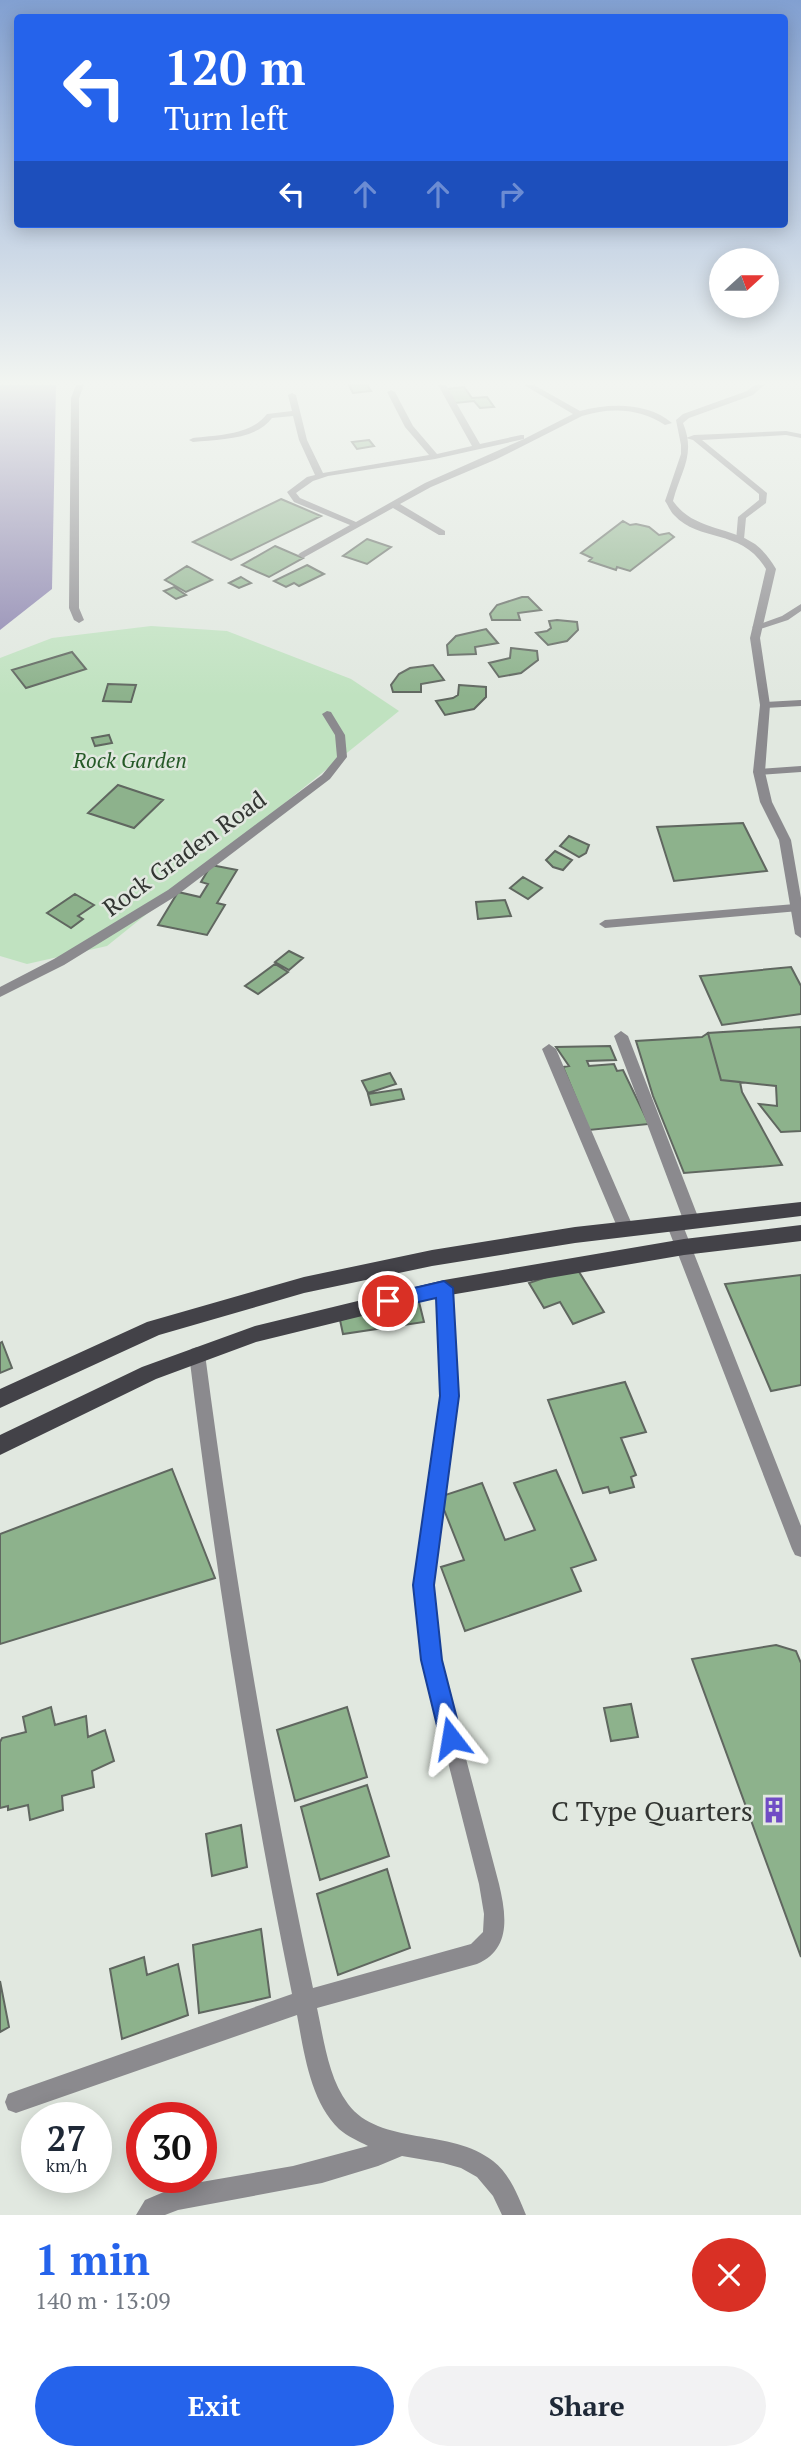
<!DOCTYPE html>
<meta charset="utf-8">
<style>
:root{--surface:#fff;--page:#f2f2f3;--text:#1f2937;--muted:#747a83;--accent:#2563eb}
body{margin:0;font-family:"PT Serif",serif;background:var(--page);color:var(--text);height:100vh;display:flex;flex-direction:column;font-size:26px;white-space:nowrap}
*{box-sizing:border-box;margin:0}
p{font-size:23px;color:var(--muted)}
.icon{flex:none;width:38px;height:38px;fill:none;stroke:currentColor;stroke-width:2;stroke-linecap:round;stroke-linejoin:round}
.map{position:relative;height:2215px;overflow:hidden}
.sheet{display:flex;flex-direction:column;background:var(--surface);flex:1}
.sheet>*{flex:none}
.top-card{position:absolute;left:14px;top:14px;width:774px;height:214px;border-radius:7px;box-shadow:0 4px 18px #0003;background:#2563eb;color:#fff;overflow:hidden}
.needle{width:46px;rotate:69deg}
.controls{position:absolute;left:709px;top:248px;display:grid;gap:14px}
.controls a{display:grid;place-items:center;width:70px;height:70px;border-radius:50%;background:var(--surface);box-shadow:0 4px 18px #0003;font-size:35px}
.speed{position:absolute;left:21px;top:2102px;display:flex;gap:14px;font-size:35px;font-weight:700;text-align:center}
.speed>*{display:grid;place-content:center;width:91px;height:91px;border-radius:50%;background:var(--surface);box-shadow:0 4px 18px #0003;line-height:1}
.speed small{font-size:18px;font-weight:400}
.speed .limit{border:10px solid #d22;background:#fff;color:#111}
.pin{position:absolute;display:grid;place-items:center;width:60px;height:60px;color:#fff;margin:-30px;border:4px solid #fff;border-radius:50%;box-shadow:0 2px 7px #0007}
.me{position:absolute;width:77px;margin:-38px;rotate:346deg;stroke-linejoin:round;filter:drop-shadow(0 0 5px #0008)}
.turn{display:flex;align-items:center;gap:24px;height:147px;padding:0 35px;font-size:32px}
.turn .icon{width:91px;height:91px;stroke-width:2.5}
.turn b{display:block;font-size:49px;line-height:60px}
.lanes{display:flex;align-items:center;height:66px;padding:0 35px;background:#0003;justify-content:center;gap:35px;direction:ltr}
.lanes .off{opacity:.35}
.round{display:grid;place-items:center;flex:none;width:74px;height:74px;border-radius:37px;background:var(--page)}
.summary{display:flex;align-items:center;justify-content:space-between;height:119px;padding:0 35px}
h1{font-size:42px;font-weight:800;line-height:52px;color:var(--accent)}
.cta{display:flex;gap:14px;margin-top:auto;padding:14px 35px}
.cta a{flex:1;height:80px;border-radius:42px;background:var(--accent);color:#fff;font-size:28px;font-weight:800;line-height:80px;text-align:center}
.cta a+a{background:var(--page);color:var(--text)}
.map>svg:first-child{display:block}
.green{fill:#c0e2c0}
.water{fill:#8a82ae}
.building{fill:#8db28c;stroke:#606760;stroke-width:2}
.lines{fill:none;stroke-linecap:round;stroke-linejoin:round}
.minor{fill:#8b8a8e;fill-rule:evenodd}
.tertiary{fill:#8b8a8e;fill-rule:evenodd}
.primary{fill:#434248;fill-rule:evenodd}
.route{fill:#2563eb;stroke:#184099;stroke-width:2}
.labels{text-anchor:middle;dominant-baseline:central;stroke-width:5;stroke-linejoin:round;paint-order:stroke}
.far-park-label{font-size:21px;font-style:italic;fill:#255927;stroke:#e1e8e0}
.street-label{font-size:24px;fill:#323532;stroke:#e1e8e0}
.near-poi-label{font-size:28px;fill:#323532;stroke:#e1e8e0;text-anchor:end}
</style>
<div class="map">
<svg width="801" height="2215" viewBox="0 0 801 2215">
<rect width="100%" height="100%" fill="#e1e8e0"/>
<path class="green" d="M151,626L227,631L351,679L399,711L107,946L27,964L0,956V658L52,638Z"/>
<path class="water" d="M0,385H56L52,589L0,630Z"/>
<path class="building" d="M349,385H367L371,391L353,393Z
M464,387L472,398L487,397L494,407L480,408L474,401L455,403L446,389Z
M369,440L374,446L357,449L352,442Z
M281,499L321,516L231,560L193,542Z
M623,521L630,525L636,524L649,527L659,535L669,533L674,537L630,571L617,567L616,570L589,561L592,558L581,553Z
M367,539L391,547L367,564L343,556Z
M275,546L303,558L269,577L242,565Z
M307,565L324,574L299,586L294,583L286,587L274,581Z
M187,566L212,580L186,592L165,580Z
M241,577L251,583L239,588L229,583Z
M174,587L186,595L176,599L164,591Z
M522,597H528L541,610L518,613L520,620H492L490,614L497,605Z
M557,620L577,622L578,630L567,641L548,645L536,633L547,631L551,628L549,621Z
M486,629L498,643L475,647L476,654L448,655L447,645L456,636Z
M511,648L537,651L538,660L521,673L499,677L489,663L510,658Z
M72,652L86,669L26,688L12,670Z
M433,665L444,680L421,684V692H393L391,685L399,674L410,668Z
M108,684L136,685L131,702L103,701Z
M459,685L486,687V697L474,709L445,715L436,701L453,698L458,695Z
M109,735L112,743L95,746L92,738Z
M118,785L163,800L134,828L88,813Z
M743,823L767,871L674,881L657,827Z
M569,836L589,845L586,853L579,857L560,846Z
M555,851L572,860L563,870L553,867L546,860Z
M211,865L237,870L217,903L225,905L207,935L158,925L178,892L200,897L208,884L201,882Z
M523,877L542,888L528,899L510,888Z
M75,894L94,905L78,916L83,919L71,928L47,913Z
M505,900L511,916L478,919L476,902Z
M289,951L303,958L289,970L275,962Z
M275,964L288,972L258,994L245,986Z
M791,967L801,986V1014L722,1025L700,976Z
M801,1027V1131L781,1132L759,1104L777,1106L776,1086L721,1080L708,1033Z
M708,1033L721,1080L740,1082L742,1092L782,1165L684,1173L653,1096L636,1041L702,1037Z
M610,1046L616,1060L587,1061L589,1066L614,1064L617,1071L623,1070L649,1124L589,1130L563,1067L569,1066L556,1047Z
M390,1073L396,1084L368,1093L362,1081Z
M401,1089L404,1099L371,1105L368,1094Z
M576,1267L604,1312L573,1324L560,1302L544,1308L529,1283Z
M801,1275V1385L771,1391L725,1284Z
M418,1298L424,1322L343,1334L340,1320Z
M2,1342L12,1368L0,1373V1343Z
M625,1382L646,1432L621,1438L636,1475L631,1477L634,1487L610,1493L608,1487L583,1493L548,1400Z
M172,1469L215,1578L0,1644V1534Z
M556,1470L596,1560L571,1568L581,1591L465,1631L441,1567L464,1560L439,1497L482,1483L505,1540L535,1530L514,1483Z
M776,1645L796,1651L801,1663V1957L692,1659Z
M631,1704L638,1737L611,1741L604,1708Z
M51,1707L55,1725L86,1716L88,1737L105,1730L114,1761L92,1771L94,1787L62,1796L63,1810L30,1820L28,1805L8,1810V1806L0,1808V1742L2,1738L26,1732L23,1717Z
M347,1707L367,1777L295,1801L277,1730Z
M367,1785L389,1856L320,1880L301,1807Z
M241,1825L247,1867L212,1876L206,1834Z
M387,1869L410,1948L338,1975L317,1894Z
M261,1929L270,1997L199,2013L193,1945Z
M144,1957L147,1975L178,1964L188,2015L122,2039L110,1969Z
M0,1981L9,2027L0,2032Z"/>
<g class="lines">
<path class="minor" d="M76,385H84L79,398V608L84,620L79,623L74,620L69,608L71,398Z
M438,385H446L480,444L521,435H524V439L573,414L524,385H534L580,411C609,403 648,402 672,423L665,425C640,408 610,407 582,416L497,459L431,487L400,504L445,531V535H439L393,508L303,558L298,555L300,553L350,525L294,502L287,492L307,477L315,475L299,440L293,416L272,418C256,440 219,439 193,442L189,440L193,438C218,435 251,435 267,414L292,411L288,395L292,393L296,395L307,440L323,473L429,455L405,427L387,392L391,390L395,392L413,426L437,454L472,446ZM524,439L425,483L356,522L300,498L296,493L313,481L328,476L435,459Z
M786,431L801,434V438L786,435L702,440L767,493L766,503L746,518L744,539L736,541L738,517L759,500V494L693,440L686,438L694,435Z
M801,604V611L788,620L757,630L752,627L782,616Z
M801,700V706L765,708L760,705L765,702Z
M327,711L331,712L345,735L347,757L330,779L176,896L64,965L0,997V987L54,959L168,890L322,775L337,757L335,735L322,714Z
M801,766V772L759,775L753,772L759,769Z
M795,904L801,908L799,911L605,928L599,924L605,920Z
M621,1031L628,1036L700,1222L697,1226H687L684,1222L614,1036Z
M549,1044L556,1049L634,1229L631,1233L626,1235L621,1233L618,1229L542,1049Z
M674,1217L679,1219L682,1223L801,1526V1557L795,1555L792,1549L666,1223L669,1219Z
M444,1282L450,1283L452,1288L458,1396L433,1585L440,1660L499,1884C506,1914 512,1949 477,1964L317,2008C324,2040 328,2077 348,2104C379,2146 452,2128 493,2161C510,2174 518,2196 526,2215H502L493,2196L477,2177L461,2168L443,2163L402,2156L378,2166L322,2183L178,2210L165,2215H136L145,2200L178,2186L293,2166L368,2146C358,2141 347,2136 339,2129C310,2101 304,2052 297,2015L16,2113L8,2110L5,2102L8,2094L16,2091L292,1994C249,1782 215,1569 189,1354L191,1349L197,1347L203,1349L205,1354C233,1567 268,1778 313,1988L471,1944L483,1932L484,1914L479,1884L422,1660L415,1585L442,1396L436,1288L438,1283Z"/>
<path class="tertiary" d="M755,385H764L753,395L689,418L683,423C696,455 681,470 673,501C693,530 728,526 755,544C764,551 770,559 776,569L760,638L770,705L765,772L772,802L791,840L801,898V938L795,934L779,840L760,802L753,772L760,705L750,638L766,569C742,528 700,543 674,515C670,511 668,505 665,501L681,454V445L676,420L683,414L747,391Z"/>
<path class="primary" d="M801,1202V1216L575,1243L432,1266L304,1293L159,1335L0,1408V1389L147,1322L304,1277L432,1250L575,1227Z
M801,1225V1241L684,1255L444,1296L256,1342L156,1379L0,1455V1435L142,1367L255,1326L444,1280L684,1239Z"/>
</g>
<linearGradient id="sky" x2="0" y2="1"><stop stop-color="#82a0d1"/><stop offset="0.55" stop-color="#f2f5f1"/><stop offset="1" stop-color="#f2f5f1" stop-opacity="0"/></linearGradient>
<rect width="801" height="696" fill="url(#sky)"/>
<path class="route" d="M444,1281L453,1288L459,1396L434,1585L442,1660L462,1738L459,1746L451,1749L443,1746L440,1738L421,1660L413,1585L440,1396L436,1298L388,1309L379,1301L388,1294Z"/>
<defs>
<g id="building-bare" transform="scale(2.1)"><path d="M-4-6H4V6H1V3H-1V6H-4ZM-2.5-4.3h1.7v1.8h-1.7ZM.8-4.3h1.7v1.8H.8ZM-2.5-1h1.7V.8h-1.7ZM.8-1h1.7V.8H.8Z" fill="#704cc5" stroke="#e1e8e0" stroke-width="2.5" paint-order="stroke"/></g>
</defs>
<g fill-rule="evenodd">
<use href="#building-bare" x="774" y="1810"/>
</g>
<g class="labels">
<g class="far-park-label">
<text x="130" y="760">Rock Garden</text>
</g>
<g class="street-label">
<text transform="translate(184 853) rotate(-36)">Rock Graden Road</text>
</g>
<g class="near-poi-label">
<text x="753" y="1810">C Type Quarters</text>
</g>
</g>
</svg>
<div class="controls">
<a><svg class="needle" viewBox="-14 -14 28 28"><path d="M0-13l5 13h-10z" fill="#e53935"/><path d="M0 13l5-13h-10z" fill="#747a83"/></svg></a>
</div>
<div class="speed"><div>27<small>km/h</small></div><div class="limit">30</div></div>
<div class="pin" style="left:388px;top:1301px;background:#d93025"><svg class="icon" aria-label="arrive" viewBox="0 0 24 24"><path d="M6 21V4h12l-3 4 3 4H6"/></svg></div>
<svg class="me" style="left:451px;top:1738px" viewBox="-20 -20 40 40"><path d="M0-17L14 15 0 8-14 15z" fill="#2563eb" stroke="#fff" stroke-width="4"/></svg>
<div class="top-card">
<div class="turn"><svg class="icon" aria-label="left" viewBox="0 0 24 24"><path d="M17 20v-9H6M10 6l-5 5 5 5"/></svg><div><b>120 m</b>Turn left</div></div>
<div class="lanes"><svg class="icon" aria-label="left" viewBox="0 0 24 24"><path d="M17 20v-9H6M10 6l-5 5 5 5"/></svg><svg class="icon off" aria-label="ahead" viewBox="0 0 24 24"><path d="M12 20V5M6 11l6-6 6 6"/></svg><svg class="icon off" aria-label="ahead" viewBox="0 0 24 24"><path d="M12 20V5M6 11l6-6 6 6"/></svg><svg class="icon off" aria-label="right" viewBox="0 0 24 24"><path d="M7 20v-9h11M14 6l5 5-5 5"/></svg></div>
</div>
</div>
<section class="sheet">
<div class="summary"><div><h1>1 min</h1><p>140 m · 13:09</p></div><a class="round" style="background:#d93025;color:#fff"><svg class="icon" aria-label="close" viewBox="0 0 24 24"><path d="M6 6l12 12M18 6L6 18"/></svg></a></div>
<div class="cta"><a>Exit</a><a>Share</a></div>
</section>
